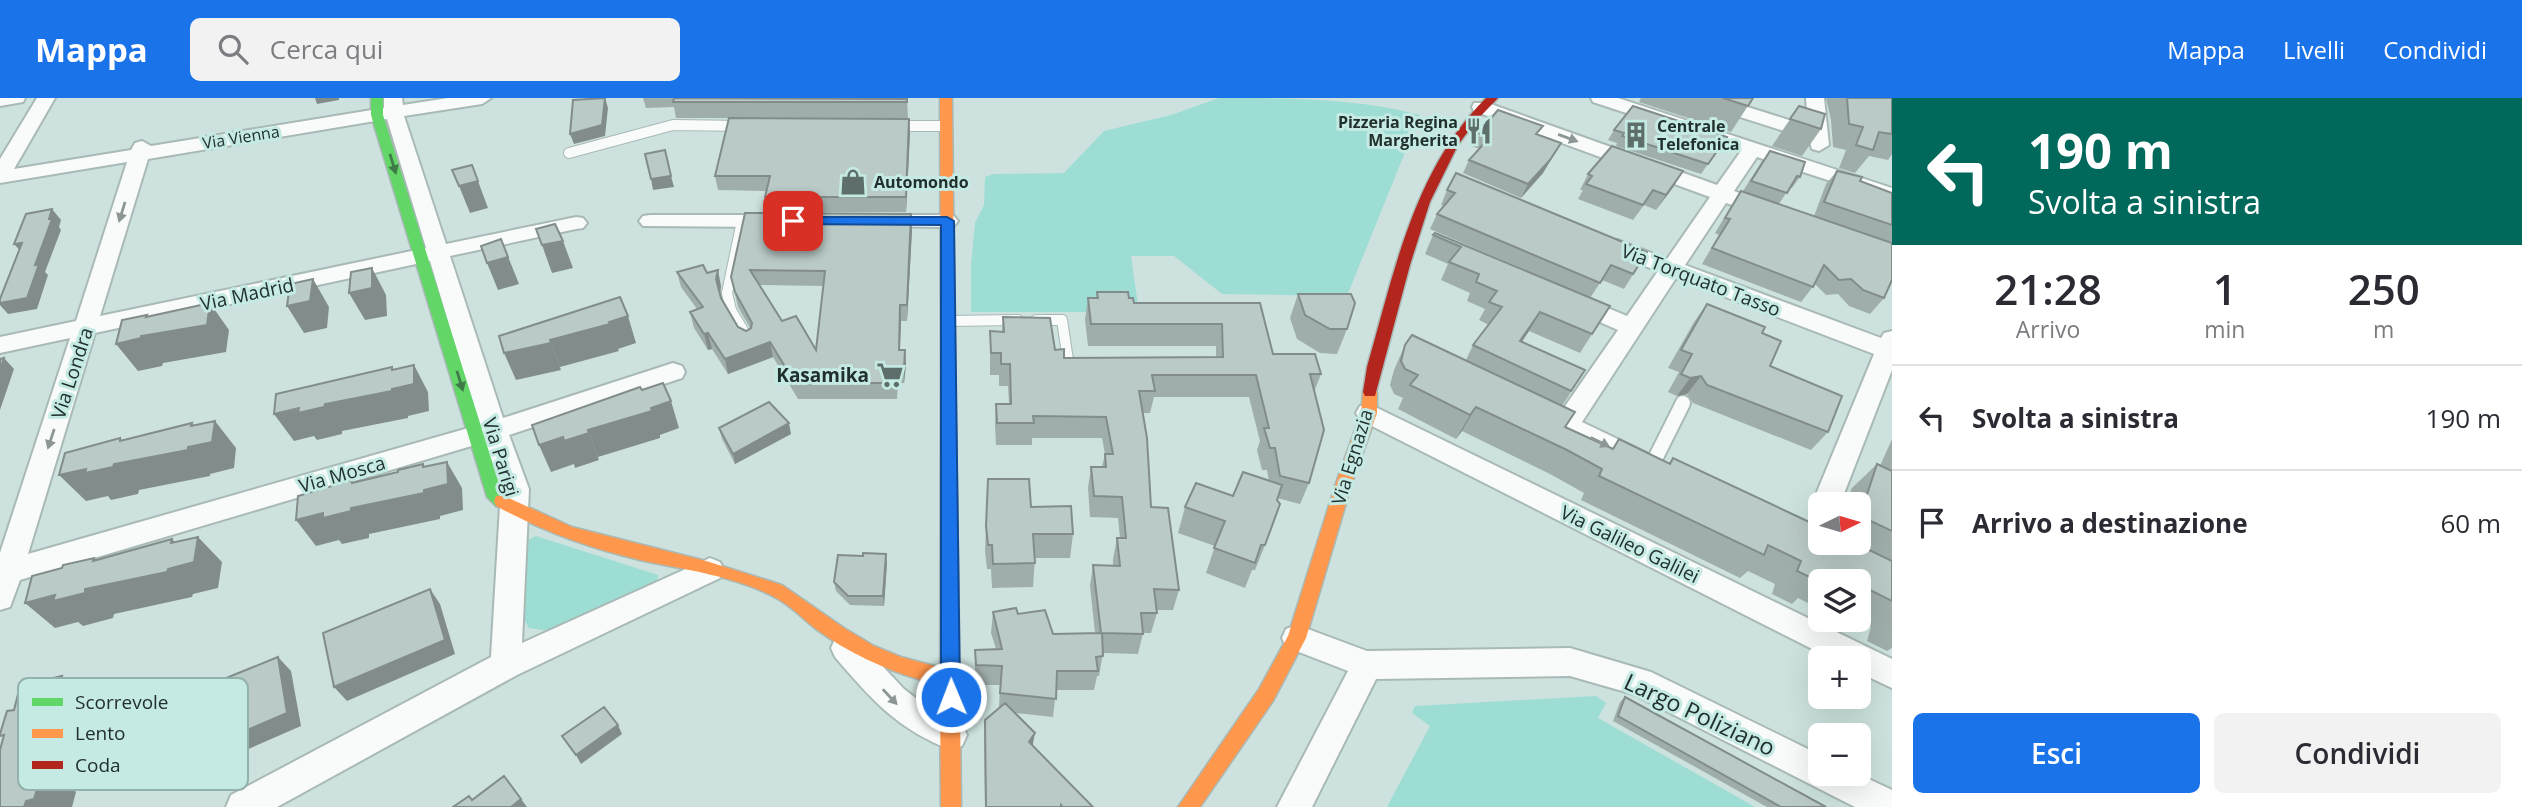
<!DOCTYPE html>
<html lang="it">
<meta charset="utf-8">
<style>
:root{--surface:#fff;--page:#f2f2f3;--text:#2b2b33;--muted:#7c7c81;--line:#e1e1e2;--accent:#1a73e8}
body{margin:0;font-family:"Open Sans",sans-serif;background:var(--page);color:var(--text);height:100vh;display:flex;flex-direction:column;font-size:26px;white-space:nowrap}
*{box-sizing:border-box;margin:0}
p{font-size:23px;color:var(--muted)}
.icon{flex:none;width:38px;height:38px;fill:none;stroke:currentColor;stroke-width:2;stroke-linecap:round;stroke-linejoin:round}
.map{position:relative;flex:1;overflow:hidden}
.side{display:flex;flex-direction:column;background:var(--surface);width:630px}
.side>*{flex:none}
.hud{background:#00695c;color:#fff;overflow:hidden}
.needle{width:46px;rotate:85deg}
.fabs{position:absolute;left:1808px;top:394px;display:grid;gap:14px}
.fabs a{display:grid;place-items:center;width:63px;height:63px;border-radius:10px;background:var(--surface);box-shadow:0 7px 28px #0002;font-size:35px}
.pin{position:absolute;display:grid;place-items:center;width:60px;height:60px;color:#fff;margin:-30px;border-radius:14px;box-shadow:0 4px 10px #0006}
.me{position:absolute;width:77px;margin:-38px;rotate:359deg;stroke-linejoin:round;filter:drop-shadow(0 0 5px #0008)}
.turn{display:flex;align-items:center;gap:24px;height:147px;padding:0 21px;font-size:32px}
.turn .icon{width:91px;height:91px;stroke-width:2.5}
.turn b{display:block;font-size:49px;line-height:60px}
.eta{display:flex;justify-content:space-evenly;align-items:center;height:119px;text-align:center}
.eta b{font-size:42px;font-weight:600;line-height:49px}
.primary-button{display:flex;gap:14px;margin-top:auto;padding:14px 21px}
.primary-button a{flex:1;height:80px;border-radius:10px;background:var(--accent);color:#fff;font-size:28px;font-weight:600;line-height:80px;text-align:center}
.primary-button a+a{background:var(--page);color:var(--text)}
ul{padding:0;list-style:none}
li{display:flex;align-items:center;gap:21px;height:105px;padding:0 21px;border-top:2px solid var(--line)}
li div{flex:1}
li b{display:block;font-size:26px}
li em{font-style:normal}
header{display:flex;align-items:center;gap:42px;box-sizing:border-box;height:98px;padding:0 35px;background:var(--accent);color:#fff}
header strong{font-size:33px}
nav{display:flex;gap:38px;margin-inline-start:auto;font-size:24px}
.search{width:490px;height:63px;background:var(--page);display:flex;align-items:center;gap:18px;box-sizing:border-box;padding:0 24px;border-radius:10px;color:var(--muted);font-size:26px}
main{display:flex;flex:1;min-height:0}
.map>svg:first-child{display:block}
.green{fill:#9dddd3}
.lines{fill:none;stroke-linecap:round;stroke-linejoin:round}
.lane-far1-casing{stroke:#a9b9b6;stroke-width:12}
.lane-casing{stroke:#a9b9b6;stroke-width:18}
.street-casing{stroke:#a9b9b6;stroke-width:4}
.fast-casing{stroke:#a9b9b6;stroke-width:3}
.slow-casing{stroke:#a9b9b6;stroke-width:3}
.jam-casing{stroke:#a9b9b6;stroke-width:3}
.lane-far1{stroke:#f8fbfa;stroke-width:10}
.lane{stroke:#f8fbfa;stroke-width:14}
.street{fill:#f8fbfa;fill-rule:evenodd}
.fast{fill:#63d668;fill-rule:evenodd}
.slow{fill:#ff974d;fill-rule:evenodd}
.jam{fill:#b3261e;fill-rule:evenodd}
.wall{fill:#a0aeab;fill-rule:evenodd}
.shaded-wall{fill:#828d8b}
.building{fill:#bacac7;stroke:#828d8b;stroke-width:2;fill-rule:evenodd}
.oneway{fill:#8c9694}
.oneway2{fill:#3f7b48}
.route{fill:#1a73e8;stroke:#114b97;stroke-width:2}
.labels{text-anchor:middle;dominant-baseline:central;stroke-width:6;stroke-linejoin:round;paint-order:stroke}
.far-poi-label{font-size:16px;font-weight:bold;fill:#21302d;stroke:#c5eae4;text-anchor:start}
.far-street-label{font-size:16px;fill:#21302d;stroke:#c5eae4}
.street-label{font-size:19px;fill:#21302d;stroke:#c5eae4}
.poi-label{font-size:19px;font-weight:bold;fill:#21302d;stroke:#c5eae4;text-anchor:end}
.near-street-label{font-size:23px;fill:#21302d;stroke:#c5eae4}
.key{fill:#c5eae4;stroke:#94b2ad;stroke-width:2}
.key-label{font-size:19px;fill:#21302d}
</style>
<header>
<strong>Mappa</strong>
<div class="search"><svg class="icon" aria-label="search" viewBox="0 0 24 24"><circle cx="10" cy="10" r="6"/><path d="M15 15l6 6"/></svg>Cerca qui</div>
<nav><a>Mappa</a><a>Livelli</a><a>Condividi</a></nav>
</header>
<main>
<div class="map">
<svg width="1892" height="709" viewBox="0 0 1892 709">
<rect width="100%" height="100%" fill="#cde2de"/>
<path class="green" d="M1219,0C1285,0 1357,0 1420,17L1347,198L1222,196L1174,158H1131L1139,214H971V167L975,125L984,107L985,79L993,76L1064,75L1104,33L1171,17Z
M536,438L658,477L657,485L555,534L529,530L524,521L525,450V443Z
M1596,598L1606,605L1598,620L1755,709H1387L1430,628L1412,615L1415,608Z"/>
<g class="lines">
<g class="lane-far1-casing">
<path id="lane-far1" d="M894,28H947
M569,55L673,27L743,28
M742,123L727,195L731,212L748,241
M1036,222H1062L1068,262L1080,268
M948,223L1018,222"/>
</g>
<g class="lane-casing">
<path id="lane" d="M1651,369L1683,305"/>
</g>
<g class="street-casing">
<path id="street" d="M0,0H25L23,4L0,8Z
M37,0H55L14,71L131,52L135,45L142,43L151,48L384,10V0H402L403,7L448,0H491L482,6L404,18L446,146L576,119L583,120L587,125L583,130L576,131L450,158L503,320L673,265L682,268L685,274L682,280L509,337L529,391L522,545L710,460L720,464L724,472L720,480L517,577L277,709H226L231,697L491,559L501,391L485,344L20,482L10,509L0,512V455L70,240L0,255V239L76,223L127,64L0,85V61ZM387,21L426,150L100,218L148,61ZM430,163L479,327L28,456L95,235Z
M1591,0H1618L1892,90V103L1757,59L1734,93L1776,109L1779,113L1776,117H1762L1726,105L1685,167L1881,240L1884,235L1892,233V272L1840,406H1820V415L1812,406L1874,256L1676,180L1582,324L1653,358L1657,365L1653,372L1644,375L1635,372L1525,319L1521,312L1525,305L1534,303L1561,314L1618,232L1563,208L1560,203L1563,198L1571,195L1579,198L1627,218L1658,173L1602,152L1599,147L1602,142H1618L1667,161L1710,99L1474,13L1472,9L1474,5H1488L1717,87L1741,53L1593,4Z
M1691,0H1719L1808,28L1806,0H1824L1829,47L1819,53L1812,51L1809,41L1693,4Z
M650,117H778L785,118L789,123L785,128L778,129L643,128L639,123L643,118Z
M876,117H947L954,118L958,123L954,128L947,129L869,128L865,123L869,118Z
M1369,306L1892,561V590L1858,574V560H1830L1360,322L1356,315L1360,308Z
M1297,527L1367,553L1570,550L1651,574L1820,657V676H1858L1892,692V709H1855L1633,596L1570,578L1376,581L1312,709H1277L1348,573L1286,549L1282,540L1286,531Z
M846,537L857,541L904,591L930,611L962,626L967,637L962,648L951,652C897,631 872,602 835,559L831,550L835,541Z"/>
</g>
<g class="fast-casing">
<path id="fast" d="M371,0H383V17L502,395L510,403L508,408H496L487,399L371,17Z"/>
</g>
<g class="slow-casing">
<path id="slow" d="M940,0H952L955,268L948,273L941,268Z
M1370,289L1377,294V315L1352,385L1306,540L1273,603L1200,709H1178L1259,591L1288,538L1336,385L1361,315L1363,294Z
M502,397L572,429L706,463L782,487L844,530L874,548L901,559L957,574L959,580L957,586C945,590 932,585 921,582C883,571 847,554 816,531C803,521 792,509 778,501C737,478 685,472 640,462C589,450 542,433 496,408L494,403L496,398Z
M950,597L957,600L960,606L961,709H941L940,606L943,600Z"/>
</g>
<g class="jam-casing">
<path id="jam" d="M1486,0H1498L1475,24L1458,47L1430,104L1410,167L1375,298H1365L1363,294L1367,269C1394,175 1414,71 1486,0Z
M948,263L955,268L960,606L957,612L950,615L943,612L940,606L941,268Z"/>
</g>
<use href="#lane-far1" class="lane-far1"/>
<use href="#lane" class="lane"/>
<use href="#street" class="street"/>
<use href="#fast" class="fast"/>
<use href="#slow" class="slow"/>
<use href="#jam" class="jam"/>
</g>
<path class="wall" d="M643,0L907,1L908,20H676L674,9L646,10Z
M1641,0H1753L1731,34L1639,4Z
M1826,0H1892V56L1888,62L1869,58L1855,75L1839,70L1846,52L1833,49L1831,22Z
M1799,8L1821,31L1802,58L1772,48Z
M909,21L910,35L906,114H767L765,99L766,93L718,92L715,78Z
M1614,32L1727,39L1701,76L1616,48L1617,45L1608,42Z
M1478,35L1538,37L1561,45L1543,75L1521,100L1463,75L1469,62L1479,51L1472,48Z
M1762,63L1800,79L1792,90L1790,89L1779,106L1814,118L1826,86L1837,73L1860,83L1892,95V182L1884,200L1870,216L1849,208L1838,196L1826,197L1815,186L1801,204L1702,166L1719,137L1715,135L1731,108L1741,93H1743Z
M1588,76L1674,88L1656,112L1644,107L1633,122L1578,101L1583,92H1580Z
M1447,92L1647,154L1624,191L1602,182L1590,200L1610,208L1580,255L1529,233L1522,244L1585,272L1562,308L1565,329L1612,351L1619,341L1669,365L1673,360L1820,444H1858V406H1846L1852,390L1877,366L1880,368L1892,341V550L1887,553L1867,543L1871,529L1855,522H1858V483H1820V511L1798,500L1792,506L1772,496L1775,486L1748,473L1740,480L1581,402L1584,395L1550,376L1462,333L1456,341L1398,311L1403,300L1394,296L1390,287L1394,272L1405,247L1466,262L1473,247L1489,227L1479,222L1485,211L1467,203L1470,195L1441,182L1448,166L1425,156L1433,137L1581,196L1430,131L1437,116L1444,108L1441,107Z
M745,115L911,116L912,132L907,223H901L900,252H905L906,267L904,285H898L897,301H798L773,259L728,276L712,251L708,252L694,230L690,214L697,211L681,189L677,174L707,175L721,188L720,195L721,200L738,229L746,233L750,230L738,209L731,179ZM759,187L824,188L816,252L782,223Z
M1097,194L1129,200L1134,205H1260L1273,256L1321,276L1314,294L1309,385L1300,406L1277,400L1265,447L1255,472H1252L1245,490L1206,475L1215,448L1178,435L1185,409L1233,398L1269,383L1267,372H1262L1257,352L1260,343L1249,299H1154L1150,315H1143L1151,409L1179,492L1173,512H1156L1157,515L1151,535H1143L1138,556L1103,555L1099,578H1097L1094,592H1056L1053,619L1015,615L1033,648L1093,709H985L984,638L985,622L999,610L1000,587H975V552L996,551L991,535L993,514L1018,516L1053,536L1095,535L1090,488L1093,467H1113V461L1117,440H1120L1118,420L1090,419L1088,390L1091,369H1102L1105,356L1102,340H1032V347H996L995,328L996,306H1009L1008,288H999V277H990V233L1002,234L1003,219L1055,252L1064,260L1216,259V248H1088L1085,222L1088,200H1096Z
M1298,196L1347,231L1337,256L1320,255L1297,241L1290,220Z
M1707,206L1762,235L1770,268L1828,334L1811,352L1693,305L1687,296L1677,298L1668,294L1679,274L1668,270L1694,224Z
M719,330L791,336L735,366L722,341Z
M988,381L1073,436L1070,460H1035L1033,489L992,490L991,471H987L985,453Z
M887,465L884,508L850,507L836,493L834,484Z
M1625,599L1826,709H1767L1613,623L1620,604Z"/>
<path class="shaded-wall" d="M315,0H339V2L317,6Z
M605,0L608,10L605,38L574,46L570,36Z
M909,21L910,35L906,114V99Z
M1561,45L1543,75L1521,100L1528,86Z
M472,67L488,110L470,115L459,88Z
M1683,73L1674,88L1656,112L1666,97Z
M671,78L674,89L653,92L651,81Z
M52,111L61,122L59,129L61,132L45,174L48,177L37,211L8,216L0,207V205L35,167Z
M911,116L912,132L907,223V207Z
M501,141L519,186L498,192L487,165Z
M563,143L573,170L552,175L542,147Z
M22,145L24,157L14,146Z
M372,170L386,197L387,218L365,222L349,195Z
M718,172L721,188L720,197L716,181Z
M313,181L329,209L327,230L304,235L287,208Z
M210,205L229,232L226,254L163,265L162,268L138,273L116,246L147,217L160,235Z
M900,207L901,223L899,267V252Z
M1540,214L1529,233L1509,261L1520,243Z
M628,218L636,245L618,251L619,253L560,269L550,242Z
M708,235L712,251L708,252L704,236Z
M770,244L773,259L728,276L725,261Z
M551,245L561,272L516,282L504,255Z
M905,252L906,267L904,285V270Z
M4,260L14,271L0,312V272Z
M414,267L428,294L429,313L408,318V320L342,333V336L317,342L314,338L294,343L274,316L325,306L392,272V269L403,288Z
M1701,278L1687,296L1677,298L1690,280Z
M671,303L679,330L660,337V340L598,359L588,332Z
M1476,309L1462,333L1456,341L1470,317Z
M215,323L236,350L234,370L210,376V378L139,392L138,396L111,402L108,398L86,403L59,377L120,343V340L139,361L191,328L192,325L208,345Z
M789,325L791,336L735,366L733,356Z
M589,335L599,362L575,370L574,366L551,374L539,347L563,339Z
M447,364L462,390L463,412L440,418V421L369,436V440L342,446L339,442L316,448L296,422L352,385V382L369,406L423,369V366L436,389Z
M198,439L222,464L218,490L193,496L192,499L114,516L113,520L83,528L78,524L55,530L25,505L93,463L94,460L120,484L171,445L172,441L194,464Z
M886,456L887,465L884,508L883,498Z
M430,491L440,506L455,556L347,603L334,589Z
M278,559L291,573L301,628L182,680L165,667Z
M62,578L93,601L88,619L92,622L86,648L82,649L71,690L76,694L72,709H24L36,674Z
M618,627L622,636L581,666L576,657Z
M1035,635L1032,651L1029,644Z
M504,678L527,709H511Z"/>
<path class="building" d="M605,0L602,27L570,36L573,2Z
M674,0L907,1V4H673Z
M1723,0H1753L1748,8Z
M1847,0H1892V36L1879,34L1873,52L1856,47L1863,29L1849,26Z
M1633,8L1727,39L1708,66L1622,38L1624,35L1614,32Z
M1799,8L1825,16L1821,31L1790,21Z
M1498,12L1543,28L1536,36L1561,45L1550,62L1528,86L1469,62L1490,39L1478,35Z
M729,20L909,21L906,99H765L770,78H715Z
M1612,48L1683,73L1666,97L1653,92L1643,107L1586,86L1592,78L1588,76Z
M665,52L671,78L651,81L645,56Z
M1770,53L1805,64L1800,79L1797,78L1787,95L1751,83Z
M472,67L478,83L459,88L452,72Z
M1837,73L1862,79L1860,83L1892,95V127L1824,104Z
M1456,75L1647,154L1633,176L1611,167L1600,185L1437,116L1455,95L1447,92Z
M1741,93L1892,145V182L1884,200L1863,192L1851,181L1839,182L1824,167L1813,189L1712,150L1730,121L1725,120Z
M52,111L49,121H52L35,167L39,166L27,200L0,205V201L22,145L14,146L26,116Z
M745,115L911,116L907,207H900L899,252H905L904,270H897V285H795L770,244L725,261L708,235L704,236L690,214L703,209L677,174L703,167L707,175L718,172L716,181L721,200L738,229L746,233L751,230L752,225L735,194L731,179ZM750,172L825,173L816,252L796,218L782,223Z
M555,126L563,143L542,147L536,131Z
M1435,135L1610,208L1592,236L1540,214L1520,243L1585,272L1571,293L1473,247L1502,209L1489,204L1497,193L1476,184L1479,176L1449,164L1461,149L1433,137Z
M501,141L508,159L487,165L481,148Z
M372,170V190L349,195L351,174Z
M313,181L310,203L287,208L290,186Z
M1097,194H1128L1129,200H1133L1134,205H1260L1273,256H1315L1321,276H1310L1324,332L1309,385L1280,378L1275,350H1270L1264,330H1269L1256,277H1152L1155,293H1139L1147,340L1151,409L1168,410L1179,492L1154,491L1157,515H1141L1143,536L1102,535L1103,558L1096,559L1098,573H1057L1056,601L1000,595L1002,568L976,567L975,552L1002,551L993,514L1016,510L1018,516L1045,512L1053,536L1101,535L1093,467L1120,468L1117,440H1126L1122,399L1094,398L1091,369H1106L1105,356H1113L1106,319L1033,318L1034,325H997L996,306H1011L1010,266H1001V255H991L990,233L1004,234L1003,219L1050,220L1055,252L1064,251V260L1223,259L1222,226H1091L1088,200H1098Z
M1298,196H1351L1355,205L1347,231H1330L1305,217Z
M620,199L628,218L609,224L610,226L550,242L551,245L504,255L499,238Z
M210,205L207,227L141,238V240L116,246L122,222L147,217L146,219Z
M1707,206L1765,229L1762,235L1781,243L1770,268L1842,298L1828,334L1707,287L1701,278L1690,280L1681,276L1692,256L1681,252Z
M1412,237L1575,314L1565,329L1613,351L1619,341L1670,366L1673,360L1820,429V444H1853L1892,463V503L1862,488L1860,495L1858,494V483H1835L1820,476L1818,483L1797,473L1801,463L1768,447L1764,457L1599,378L1602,371L1567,352L1476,309L1470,317L1410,287L1418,277L1405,271L1401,263L1405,247Z
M4,260L0,272V261Z
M414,267V286L392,291V293L325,306L324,309L298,315L299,310L274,316L276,296L392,269V272Z
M663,285L671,303L651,310L652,313L588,332L589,335L564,343L563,339L539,347L532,327L640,289L642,292Z
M769,304L789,325L733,356L719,330Z
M215,323L212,344L188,349V352L114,366L113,369L85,375L86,371L59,377L65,355L120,340V343L192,325L191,328Z
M447,364L448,386L424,392V395L351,410V413L323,420V415L296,422L298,398L352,382V385L398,374V372L423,366V369Z
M1877,366L1892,373V433L1860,418Z
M1243,374L1282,387L1277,402L1280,406L1265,447H1261L1255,465L1214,450L1225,423L1185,409L1196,385L1233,398Z
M988,381H1029L1031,409L1071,408L1073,436H1033L1035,465L993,466L992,447H988L986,428Z
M198,439L194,464L168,471L167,474L85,491V495L53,503L55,497L25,505L32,478L62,470L63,467L94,460L93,463L172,441L171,445Z
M863,455L886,456L883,498H848L834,484L838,457L863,458Z
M430,491L445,542L334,589L323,535Z
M278,559L287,615L165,667L160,607Z
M62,578L55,600L60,599L54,625L49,626L36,674L43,672L34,701L26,703L24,709H0V652L4,637L0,638V636L7,613L14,612L20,588Z
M1625,599L1826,709H1781L1618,618Z
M1005,605L1035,635L1029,644L1093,709H1063L1061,707V709H986L985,622Z
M604,609L618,627L576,657L562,638Z
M504,678L521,701L511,709H453L469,698L472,702Z"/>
<defs><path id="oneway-solid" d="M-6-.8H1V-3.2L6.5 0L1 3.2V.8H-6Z" transform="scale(1.75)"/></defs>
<g class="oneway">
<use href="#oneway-solid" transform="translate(1568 40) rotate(20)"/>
<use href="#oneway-solid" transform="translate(122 114) rotate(107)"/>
<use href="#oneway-solid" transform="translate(51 341) rotate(108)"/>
<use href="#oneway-solid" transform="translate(1600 344) rotate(26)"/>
<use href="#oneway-solid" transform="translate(890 599) rotate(47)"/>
</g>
<g class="oneway2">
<use href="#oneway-solid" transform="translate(393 66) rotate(73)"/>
<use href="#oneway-solid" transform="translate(460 283) rotate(73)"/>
</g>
<path class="route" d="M793,119H947L954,123L960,599L957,606L951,608L944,606L941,599V127L789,126V120Z"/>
<defs>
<g id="restaurant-bare" transform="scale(2.1)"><path d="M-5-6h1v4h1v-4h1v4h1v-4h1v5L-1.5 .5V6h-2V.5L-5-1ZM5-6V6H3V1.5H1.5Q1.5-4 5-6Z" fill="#5d6e6b" stroke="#c5eae4" stroke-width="2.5" paint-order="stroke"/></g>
<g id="building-bare" transform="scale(2.1)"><path d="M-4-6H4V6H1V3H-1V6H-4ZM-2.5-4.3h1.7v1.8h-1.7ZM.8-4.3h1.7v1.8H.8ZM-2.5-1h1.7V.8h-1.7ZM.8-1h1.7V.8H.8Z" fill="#5d6e6b" stroke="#c5eae4" stroke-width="2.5" paint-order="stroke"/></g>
<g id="shop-bare" transform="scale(2.1)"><path d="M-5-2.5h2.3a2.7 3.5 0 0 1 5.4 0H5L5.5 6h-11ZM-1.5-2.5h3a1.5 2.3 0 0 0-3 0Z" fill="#5d6e6b" stroke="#c5eae4" stroke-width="2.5" paint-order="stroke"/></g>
<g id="supermarket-bare" transform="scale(2.1)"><path d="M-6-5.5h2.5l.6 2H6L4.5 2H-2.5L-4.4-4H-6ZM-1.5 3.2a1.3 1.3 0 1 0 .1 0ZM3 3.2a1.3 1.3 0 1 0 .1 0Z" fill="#5d6e6b" stroke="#c5eae4" stroke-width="2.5" paint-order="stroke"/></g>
</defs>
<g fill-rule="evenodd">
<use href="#restaurant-bare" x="1479" y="33"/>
<use href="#building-bare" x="1636" y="37"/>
<use href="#shop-bare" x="853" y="84"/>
<use href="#supermarket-bare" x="890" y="277"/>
</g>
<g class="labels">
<g class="far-poi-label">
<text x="1458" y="24" text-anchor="end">Pizzeria Regina<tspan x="1458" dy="18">Margherita</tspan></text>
<text x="1657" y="28">Centrale<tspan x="1657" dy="18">Telefonica</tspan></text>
<text x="874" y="84">Automondo</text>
</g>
<g class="far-street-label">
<text transform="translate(241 39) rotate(-9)">Via Vienna</text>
</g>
<g class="street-label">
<text transform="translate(1701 182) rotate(21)">Via Torquato Tasso</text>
<text transform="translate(247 196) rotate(-12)">Via Madrid</text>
<text transform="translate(72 275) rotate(-72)">Via Londra</text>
<text transform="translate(501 359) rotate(73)">Via Parigi</text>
<text transform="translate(1352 359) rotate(-73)">Via Egnazia</text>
<text transform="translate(342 376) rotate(-16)">Via Mosca</text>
<text transform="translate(1630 446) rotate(26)">Via Galileo Galilei</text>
</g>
<g class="poi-label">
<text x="869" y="277">Kasamika</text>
</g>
<g class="near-street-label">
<text transform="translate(1700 616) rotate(25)">Largo Poliziano</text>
</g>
</g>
<rect x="18" y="580" width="230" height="112" rx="10" class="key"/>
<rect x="32" y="600" width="31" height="8" fill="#63d668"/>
<rect x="32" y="631" width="31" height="9" fill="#ff974d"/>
<rect x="32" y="663" width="31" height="8" fill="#b3261e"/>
<g class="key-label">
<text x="75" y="611">Scorrevole</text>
<text x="75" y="642">Lento</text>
<text x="75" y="674">Coda</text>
</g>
</svg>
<div class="fabs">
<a><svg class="needle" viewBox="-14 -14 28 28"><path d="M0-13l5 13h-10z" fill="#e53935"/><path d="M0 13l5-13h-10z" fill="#7c7c81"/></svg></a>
<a><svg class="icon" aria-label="layers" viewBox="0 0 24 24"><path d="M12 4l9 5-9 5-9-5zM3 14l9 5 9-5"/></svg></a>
<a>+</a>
<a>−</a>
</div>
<div class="pin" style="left:793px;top:123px;background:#d93025"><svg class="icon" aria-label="arrive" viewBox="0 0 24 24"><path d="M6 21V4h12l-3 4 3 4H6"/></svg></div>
<svg class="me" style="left:951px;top:599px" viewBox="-20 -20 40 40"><circle r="17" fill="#1a73e8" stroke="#fff" stroke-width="3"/><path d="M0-11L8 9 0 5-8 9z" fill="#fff"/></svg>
</div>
<section class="side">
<div class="hud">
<div class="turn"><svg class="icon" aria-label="left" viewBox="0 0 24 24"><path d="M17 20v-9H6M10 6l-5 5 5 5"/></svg><div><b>190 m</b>Svolta a sinistra</div></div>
</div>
<div class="eta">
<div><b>21:28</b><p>Arrivo</p></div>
<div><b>1</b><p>min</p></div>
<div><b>250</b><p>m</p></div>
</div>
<ul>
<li><svg class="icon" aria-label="left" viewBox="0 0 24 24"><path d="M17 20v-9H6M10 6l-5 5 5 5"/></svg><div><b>Svolta a sinistra</b></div><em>190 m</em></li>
<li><svg class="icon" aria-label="arrive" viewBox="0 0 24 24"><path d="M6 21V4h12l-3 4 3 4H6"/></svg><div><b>Arrivo a destinazione</b></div><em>60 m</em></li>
</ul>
<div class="primary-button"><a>Esci</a><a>Condividi</a></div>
</section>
</main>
